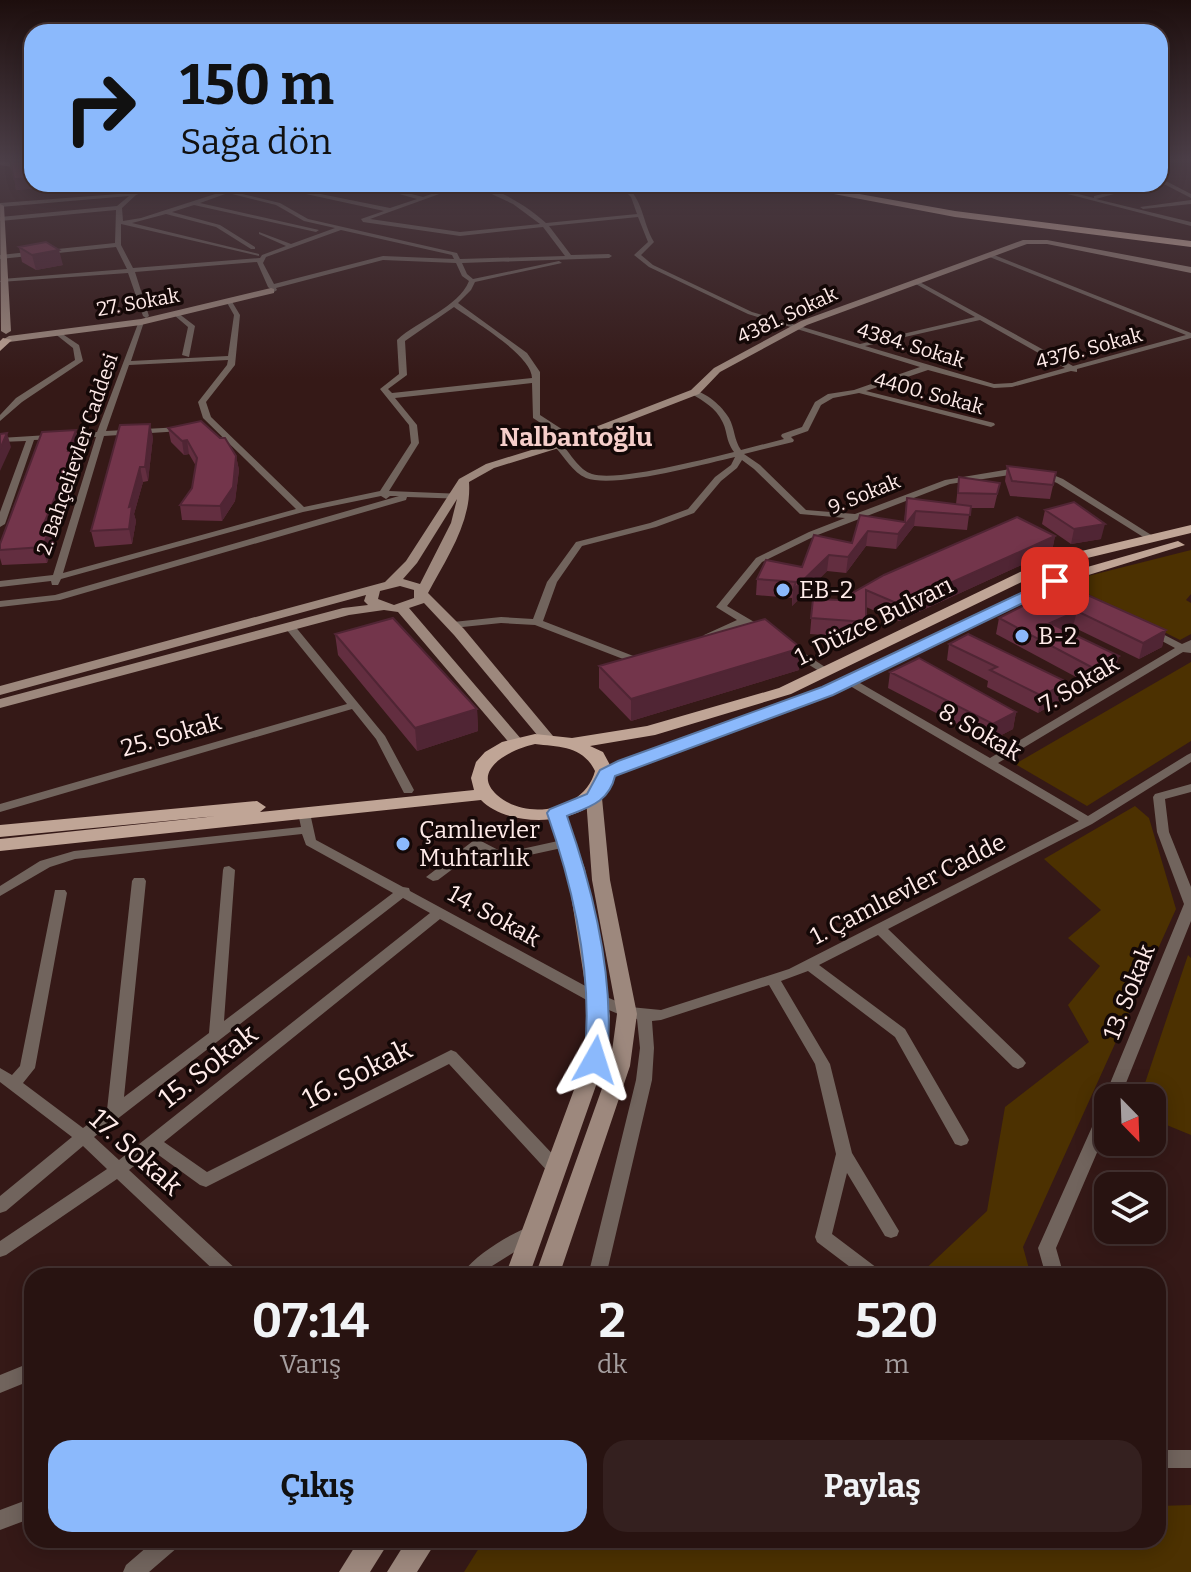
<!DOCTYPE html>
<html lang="tr">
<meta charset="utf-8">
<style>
:root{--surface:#281311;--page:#34201f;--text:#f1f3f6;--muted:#a59e9f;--line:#443231;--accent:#8bb9fc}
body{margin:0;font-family:Bitter,serif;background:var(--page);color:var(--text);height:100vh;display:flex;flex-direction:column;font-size:30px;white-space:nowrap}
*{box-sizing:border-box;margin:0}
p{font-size:26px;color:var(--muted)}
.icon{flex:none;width:44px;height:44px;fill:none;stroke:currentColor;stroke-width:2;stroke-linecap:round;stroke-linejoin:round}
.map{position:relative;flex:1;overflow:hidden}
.details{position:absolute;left:24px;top:1268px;width:1142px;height:280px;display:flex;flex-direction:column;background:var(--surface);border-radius:24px;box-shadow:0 4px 20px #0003,0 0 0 2px var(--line)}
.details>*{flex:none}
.top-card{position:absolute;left:24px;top:24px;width:1144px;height:168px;border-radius:24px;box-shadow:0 4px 20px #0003,0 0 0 2px var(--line);background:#8bb9fc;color:#111;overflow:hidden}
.needle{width:52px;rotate:157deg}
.buttons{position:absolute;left:1094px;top:1084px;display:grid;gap:16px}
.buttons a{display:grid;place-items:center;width:72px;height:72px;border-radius:16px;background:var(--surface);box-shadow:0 4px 20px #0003,0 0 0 2px var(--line);font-size:40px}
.pin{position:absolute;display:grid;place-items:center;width:68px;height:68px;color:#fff;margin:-34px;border-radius:16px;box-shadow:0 4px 12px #0006}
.me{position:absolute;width:88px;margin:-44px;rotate:6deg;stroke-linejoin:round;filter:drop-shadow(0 0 6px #0008)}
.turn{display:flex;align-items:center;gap:28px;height:168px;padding:0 24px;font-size:36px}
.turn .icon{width:104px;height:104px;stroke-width:2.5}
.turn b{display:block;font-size:56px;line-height:68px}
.eta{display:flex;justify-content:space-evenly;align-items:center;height:136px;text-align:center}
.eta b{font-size:48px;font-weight:700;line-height:56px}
.primary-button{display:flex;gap:16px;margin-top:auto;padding:16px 24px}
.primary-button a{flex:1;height:92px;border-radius:24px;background:var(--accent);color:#111;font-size:32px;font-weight:700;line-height:92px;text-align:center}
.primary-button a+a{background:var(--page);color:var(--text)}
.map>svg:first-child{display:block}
.green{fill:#4c3101}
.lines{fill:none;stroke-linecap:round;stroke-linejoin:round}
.street{fill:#71645d;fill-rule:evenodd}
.secondary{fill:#9d887d;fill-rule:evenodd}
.primary{fill:#c0a596;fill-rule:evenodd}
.highway{fill:#dfbfad;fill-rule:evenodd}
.wall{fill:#632e40}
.shaded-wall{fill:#502534}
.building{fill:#73354b;stroke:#502534;stroke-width:2}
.route{fill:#8bb9fc;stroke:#5a78a4;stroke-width:2}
.poi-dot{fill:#8bb9fc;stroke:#140807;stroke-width:3}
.labels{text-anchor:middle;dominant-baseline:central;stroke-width:7;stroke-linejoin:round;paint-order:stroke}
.far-street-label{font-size:20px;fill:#ffebe9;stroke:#140807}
.poi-label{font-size:24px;fill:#ffebe9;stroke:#140807;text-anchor:start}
.street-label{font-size:24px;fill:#ffebe9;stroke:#140807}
.far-district-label{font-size:26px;font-weight:bold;fill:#f5ceca;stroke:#140807}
.near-street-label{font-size:28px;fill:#ffebe9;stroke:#140807}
</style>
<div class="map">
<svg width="1191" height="1572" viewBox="0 0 1191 1572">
<rect width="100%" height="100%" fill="#351917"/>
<path class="green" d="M1191,550V594L1186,600L1191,603V634L1180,640L1084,592L1078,583L1088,576Z
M1191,662V741L1087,806L1015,764Z
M1135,806L1149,818L1176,909L1023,1247L1031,1276H918L987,1211L1005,1107L1089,1042L1068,1005L1100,966L1068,938L1101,910L1044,859Z
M1188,955L1191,958V1135L1152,1119V1098H1140Z
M1191,1505V1572H464L484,1540H1158V1506Z"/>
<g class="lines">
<path class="street" d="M0,161L32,166V170L0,165Z
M1160,178L1191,194V198L1160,182Z
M122,184L148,187L163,184L136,195L122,208L123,221L141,218L246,184H254L234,192L280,203L308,219L457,253L460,259L565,256L543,227L460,236L363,222L361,219L384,211L260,184H271L390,208L417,199L364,184H373L423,197L443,190L417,184L443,186L445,189L459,184H467L370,219L460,232L540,224L513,204L470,184C493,184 530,208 546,223L637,214L631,197L618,184H624C644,200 642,222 654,242L641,255L653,265L752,312L860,344L975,317L914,283V281L916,280L1073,366L1186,335L987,256L989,253L1191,333V338L1077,369V372L1071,371L1012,387L994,388L928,370L866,391L994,423L995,425L991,427L859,393L833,398L821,405L808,431L791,437L794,440L793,442L744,454L760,465L806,510L855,514L945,480L1023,467L1027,470L1023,473L950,484L815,536L762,562L727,606L766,629L767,631L766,633H758L744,625L708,640L704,639L703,637L704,635L737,620L716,607L756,558L809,532L845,518L800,514L754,469L742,460L737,468L721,481L694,513L656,527L582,546L557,582L543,621L636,657L642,656L647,659L636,664L535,625L501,623L453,628L448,625L453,622L501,617L533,619L547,582L576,542L650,523L688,509L715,477L731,465L735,457C704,464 614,489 586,478C573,473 564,456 555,447V443H561C570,453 579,470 592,474C617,482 705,459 734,452C725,439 728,432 722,421C716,408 703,401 692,394V390C706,392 722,406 729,418C735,429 734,440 741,450L784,439L781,436L782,434L802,427L815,402L828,394L854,390L920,367L748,314L649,267L634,255L648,242L638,217L549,226L571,255L609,254L612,256L609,258L462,263L467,274L473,279L559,261L562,263L475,282L471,290L458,303L527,353L540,372V415L574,437V441H568L533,418L532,383L395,398L417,425L419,443L389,491L463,494L466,495V499L407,497L406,500L60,600L0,607V601L55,595L399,496H390L386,499L381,496L303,512L61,579L58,585H52L51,581L0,587V581L53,575L96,437L34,440L5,524L0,527V512L26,441L0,442V438L97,432L139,321L144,322L131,361L228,356L234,315L226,301L231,300L240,315L235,365L206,402L211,417L304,507L380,491L411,443L409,425L380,389L399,374L397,340C418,320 458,308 469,281L462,276L456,263L383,260L276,288L277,290L274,292L268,287L257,262L135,272L149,316L146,318L143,316L128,273L0,282L2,279L127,269L116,247L0,259V255L115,243L116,210L0,221V217L117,206L129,196L0,207V203L132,193L143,189ZM228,193L276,205L304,221L335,228L291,244L259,232V234L286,246L262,255L260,258L133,268L121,245V224L259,256V254L132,223L166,214L216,227L251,249H255V247L220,225L172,212L194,205L316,232L319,230L200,203ZM341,230L452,255L454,259L383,256L274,284L263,263L266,257ZM454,307C473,321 532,355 532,378L392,393L388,389L407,375L405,341ZM980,320L1065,368L1012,383L994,384L865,346ZM228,360L227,365L198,402L203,418L296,509L63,573L104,436L182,431L186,429L182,427L106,431L129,365Z
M1029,184H1038L1094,198V196L1123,189L1108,184H1117L1132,189L1096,199L1191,222V226Z
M1191,200V204L1143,209L1140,207Z
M174,313H178L195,326L189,357L182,355L188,327L174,315Z
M54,331H58L79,345L83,361L22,402L0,421V415L16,398L75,360L73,348L54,333Z
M1041,470L1063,479L1156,538L1154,540H1148L1057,483L1038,475L1037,473Z
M290,624L294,625L385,736L414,790L412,793H404L376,739L352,709L0,812V804L347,704L286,629L285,627Z
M1151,628L1182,644L1191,640V653L1183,652L998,763L1088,816L1187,755L1191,753V762L1092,824L888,929L1023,1059L1026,1063L1023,1067L1018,1069L1013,1067L878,935L819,965L905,1029L967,1136L969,1140L967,1144L961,1146L955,1144L895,1037L808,971L781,981L830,1064L852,1153L899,1231L897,1236L891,1238L885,1236L847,1173L832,1234L881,1271L884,1276H862L817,1242L815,1237L836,1154L815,1064L769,985L661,1020L652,1021L654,1048L652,1080L606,1276H588L636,1080L640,1048L637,1019L616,1013L592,1003L440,919L164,1142L207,1172L451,1050L456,1052L562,1164L564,1169L562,1174L556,1176L550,1174L449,1064L206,1187L200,1185L153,1151L129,1170L238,1271L241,1276H220L117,1179L6,1255L0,1257V1241L107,1169L83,1146L6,1211L0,1213V1196L72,1137L0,1082V1068L12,1075L20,1066L55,890H65L67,893L35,1068L23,1083L83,1128L107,1110L132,881L134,878H144L146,881L124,1097L209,1033L223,870L224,867L229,866L235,870L224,1021L393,893L306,845L302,834L75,859L50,867L0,896V886L40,861L74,851L301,827L298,813L304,809L310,813L316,840L403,887L409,888L410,891L602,995L630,1007L661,1010L789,969L1079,821L845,683L844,681L845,679H853L990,758L1175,648L1147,633L1146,631ZM403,898L430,913L119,1160L94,1137Z
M788,644L792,645L831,671L830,673H822L784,649L783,647Z
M1191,784V792L1165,799L1169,832L1191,887V921L1120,1098H1108V1103L1104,1098L1184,904L1157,832L1153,797L1155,794Z
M567,839L573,843L571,846L502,861L478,850L438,880L433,881L426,877L473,841H481L504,853Z
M1108,1103V1127L1056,1248L1064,1276H1046L1038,1248L1100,1109L1102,1105Z
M531,1226L537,1228L539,1233L537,1238L492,1266L482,1276H461C471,1257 511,1233 531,1226Z
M32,1362V1380L0,1393V1375Z
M1158,1450H1191V1468H1158Z
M32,1498V1518L0,1530V1510Z
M155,1540H181L178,1547L149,1572H123L126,1565Z"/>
<path class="secondary" d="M0,204L4,206L11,331L6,334L1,331Z
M1023,240H1047L1191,267V273L1047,244H1027L807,325L720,372L699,394L562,447L494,468L469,482C472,522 446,559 428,593L464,629L553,736L556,739L553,742H543L454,635L424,603L409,608L522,740L525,743L522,746H512L398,612L384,610L349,615L0,708V699L343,608L368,605L364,601L366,595L0,695V686L385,582L406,561L459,479L486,464L554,443L691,390L714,368L801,321ZM457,499L451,523L420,584L403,579L417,563ZM400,586L414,590V598L394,605L378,599L380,591Z
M271,288L274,289V293L141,325L9,342L4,339L9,336L141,319Z
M594,793L602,798L610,880L637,1014L630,1066L559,1276H535L610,1066L617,1014L592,880L586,798Z
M557,808L565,813L585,869L610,1016L605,1060L529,1276H505L585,1060L590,1016L567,869L549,813Z
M359,1540H390L370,1572H339Z
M407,1540H437L417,1572H387Z"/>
<path class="primary" d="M3,338L12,340L0,351V341Z
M1191,525V533L1079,560L1030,578L791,694L655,735L590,746L603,752L610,765L821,688L1056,576L1178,541L1185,545L1066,582L833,694L649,761L611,778C599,826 512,832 481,800L0,851V839L217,816L0,837V825L257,801L266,807L260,812L474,790L471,778L476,762L485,752L502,742L535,734L572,738L647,726L779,688L1020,572L1069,554ZM535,744C560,747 583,746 595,771C585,810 527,822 497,795C468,769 515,748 535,744Z"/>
<path class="highway" d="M781,184H803L955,211L1191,241V247L955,217Z"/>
</g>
<path class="wall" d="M5,159H32L41,188L16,190L12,160Z
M19,247L63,265L36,270L22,262Z
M168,428L236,456L239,470L235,501L222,521L182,520L180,505L192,488L196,466L189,454L184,455L171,442Z
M153,437L148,481L143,482L134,514L136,521L132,544L95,547L91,531Z
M79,444L74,457L76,465L71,481L51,531L54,542L47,563L2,565L0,558V544Z
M1007,466L1056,472L1050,499L1010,496L1005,481Z
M959,477L1000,483L994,508H970L967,530L914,526L896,549L866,546L846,573L827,571L792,606V598L756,595L757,579L802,567L852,543L860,515L904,522L907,498L956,504Z
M1045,510L1101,539L1071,544L1042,524Z
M1055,536L1052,551L899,621L866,607V622L864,638L810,634L813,599L840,600L884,575Z
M1065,585L1166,630L1162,647L1139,659L1073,627L1066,630L1115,672L1091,685L996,634L999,618Z
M335,634L477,709L478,731L417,751L338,655Z
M949,644L1067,682L1063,698L1038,713L987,687L988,681L947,660Z
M599,666L799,670L631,721L599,688Z
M890,672L1016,712L1013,729L990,741L888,688Z"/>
<path class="shaded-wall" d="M32,178V184H40L41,188L16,190L14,179Z
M59,250L63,265L36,270L32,255Z
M150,424L153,437L148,481L145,467Z
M76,430L79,444L74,457L76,465L51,531L54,542L47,563L43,547L42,528L68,451Z
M7,433L11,447L0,471V449Z
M187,440L189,454L184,455L182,441Z
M236,456L239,470L235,501L222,521L220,506Z
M140,467L143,482L134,514L136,521L132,544L129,529V507Z
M916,511L914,526L896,549L898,534Z
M1105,524L1101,539L1071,544L1074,529Z
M868,531L866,546L846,573L848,557Z
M1055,536L1052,551L899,621L901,605Z
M829,555L827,571L792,606L793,590Z
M1077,611L1073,627L1047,639L1050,623Z
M1166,630L1162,647L1139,659L1143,643Z
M801,648L799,670L631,721V699Z
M1119,656L1115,672L1091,685L1095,669Z
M1067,682L1063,698L1038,713L1042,696Z
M477,709L478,731L417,751L415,728Z
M1016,712L1013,729L990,741L993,724Z"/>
<path class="building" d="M30,159H32V178L14,179L10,160L29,163Z
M46,242L59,250L32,255L19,247Z
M201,421L220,438H225L236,456L233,487L220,506L180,505L192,488L197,458L187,440L182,441L168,428Z
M150,424L145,467H140L129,507L132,506L129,529L91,531L120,425Z
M76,430L68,451H73L68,467L42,528L50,527L43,547L0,550V544L42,432Z
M7,433L0,449V434Z
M1007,466L1056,472L1053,485L1012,481Z
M959,477L1000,483L997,494L958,493Z
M907,498L971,506L970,515L916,511L898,534L868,531L848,557L829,555L793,590L796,582L757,579L766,560L802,567L814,535L852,543L860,515L905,522Z
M1074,502L1105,524L1074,529L1045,510Z
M1017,517L1055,536L901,605L866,590V622L811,618L813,599L840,600L884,575Z
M1065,585L1166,630L1143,643L1077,611L1050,623L1119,656L1095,669L999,618Z
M393,618L477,709L415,728L335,634Z
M765,619L801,648L631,699L599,666Z
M968,634L1067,682L1042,696L990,670L997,667L949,644Z
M919,658L1016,712L993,724L890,672Z"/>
<linearGradient id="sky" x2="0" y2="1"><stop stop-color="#1d0e0d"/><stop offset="0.42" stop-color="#4b3e47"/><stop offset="1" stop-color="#4b3e47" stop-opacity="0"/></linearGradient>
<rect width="1191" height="379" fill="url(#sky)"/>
<path class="route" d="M1055,577L1062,581L1060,585L833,695L615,776C609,802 589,807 567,816C594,892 615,980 607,1060L603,1066H587L584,1060C594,979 574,890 547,813L550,809L587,794L600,770L618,761L822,687Z"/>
<g class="poi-dot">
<circle cx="783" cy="590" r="8"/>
<circle cx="1022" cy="636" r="8"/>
<circle cx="403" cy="844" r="8"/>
</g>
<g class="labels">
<g class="far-street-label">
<text transform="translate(138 302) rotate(-10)">27. Sokak</text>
<text transform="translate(787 315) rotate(-25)">4381. Sokak</text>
<text transform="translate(911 345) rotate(17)">4384. Sokak</text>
<text transform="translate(1089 348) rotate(-15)">4376. Sokak</text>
<text transform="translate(929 393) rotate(15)">4400. Sokak</text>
<text transform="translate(77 454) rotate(-71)">2. Bahçelievler Caddesi</text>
<text transform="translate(864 494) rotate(-22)">9. Sokak</text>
</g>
<g class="poi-label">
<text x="799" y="590">EB-2</text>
<text x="1038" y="636">B-2</text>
<text x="419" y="830">Çamlıevler<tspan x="419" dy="28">Muhtarlık</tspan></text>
</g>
<g class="street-label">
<text transform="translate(874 621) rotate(-26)">1. Düzce Bulvarı</text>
<text transform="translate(1079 684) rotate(-31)">7. Sokak</text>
<text transform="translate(980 732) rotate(30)">8. Sokak</text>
<text transform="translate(171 735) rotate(-16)">25. Sokak</text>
<text transform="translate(908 889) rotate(-27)">1. Çamlıevler Cadde</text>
<text transform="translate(494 916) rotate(29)">14. Sokak</text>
<text transform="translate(1129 992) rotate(-68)">13. Sokak</text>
</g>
<g class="far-district-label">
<text x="576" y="437">Nalbantoğlu</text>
</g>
<g class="near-street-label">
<text transform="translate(208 1066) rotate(-38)">15. Sokak</text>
<text transform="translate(357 1074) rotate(-27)">16. Sokak</text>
<text transform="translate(136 1152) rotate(42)">17. Sokak</text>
</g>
</g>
</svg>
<div class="buttons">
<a><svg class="needle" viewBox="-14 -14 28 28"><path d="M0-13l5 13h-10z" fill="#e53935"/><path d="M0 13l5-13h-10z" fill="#a59e9f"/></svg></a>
<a><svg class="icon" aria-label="layers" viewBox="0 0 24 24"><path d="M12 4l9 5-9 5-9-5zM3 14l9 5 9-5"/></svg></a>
</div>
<div class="pin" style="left:1055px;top:581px;background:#d93025"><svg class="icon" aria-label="arrive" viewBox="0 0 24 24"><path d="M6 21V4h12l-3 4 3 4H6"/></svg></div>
<svg class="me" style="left:595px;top:1060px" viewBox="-20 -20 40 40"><path d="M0-17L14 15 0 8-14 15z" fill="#8bb9fc" stroke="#fff" stroke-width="4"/></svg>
<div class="top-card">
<div class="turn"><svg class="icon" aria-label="right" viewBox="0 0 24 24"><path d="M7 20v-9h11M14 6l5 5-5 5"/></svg><div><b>150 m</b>Sağa dön</div></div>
</div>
<section class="details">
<div class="eta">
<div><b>07:14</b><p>Varış</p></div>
<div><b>2</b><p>dk</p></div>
<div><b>520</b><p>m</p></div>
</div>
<div class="primary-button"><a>Çıkış</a><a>Paylaş</a></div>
</section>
</div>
